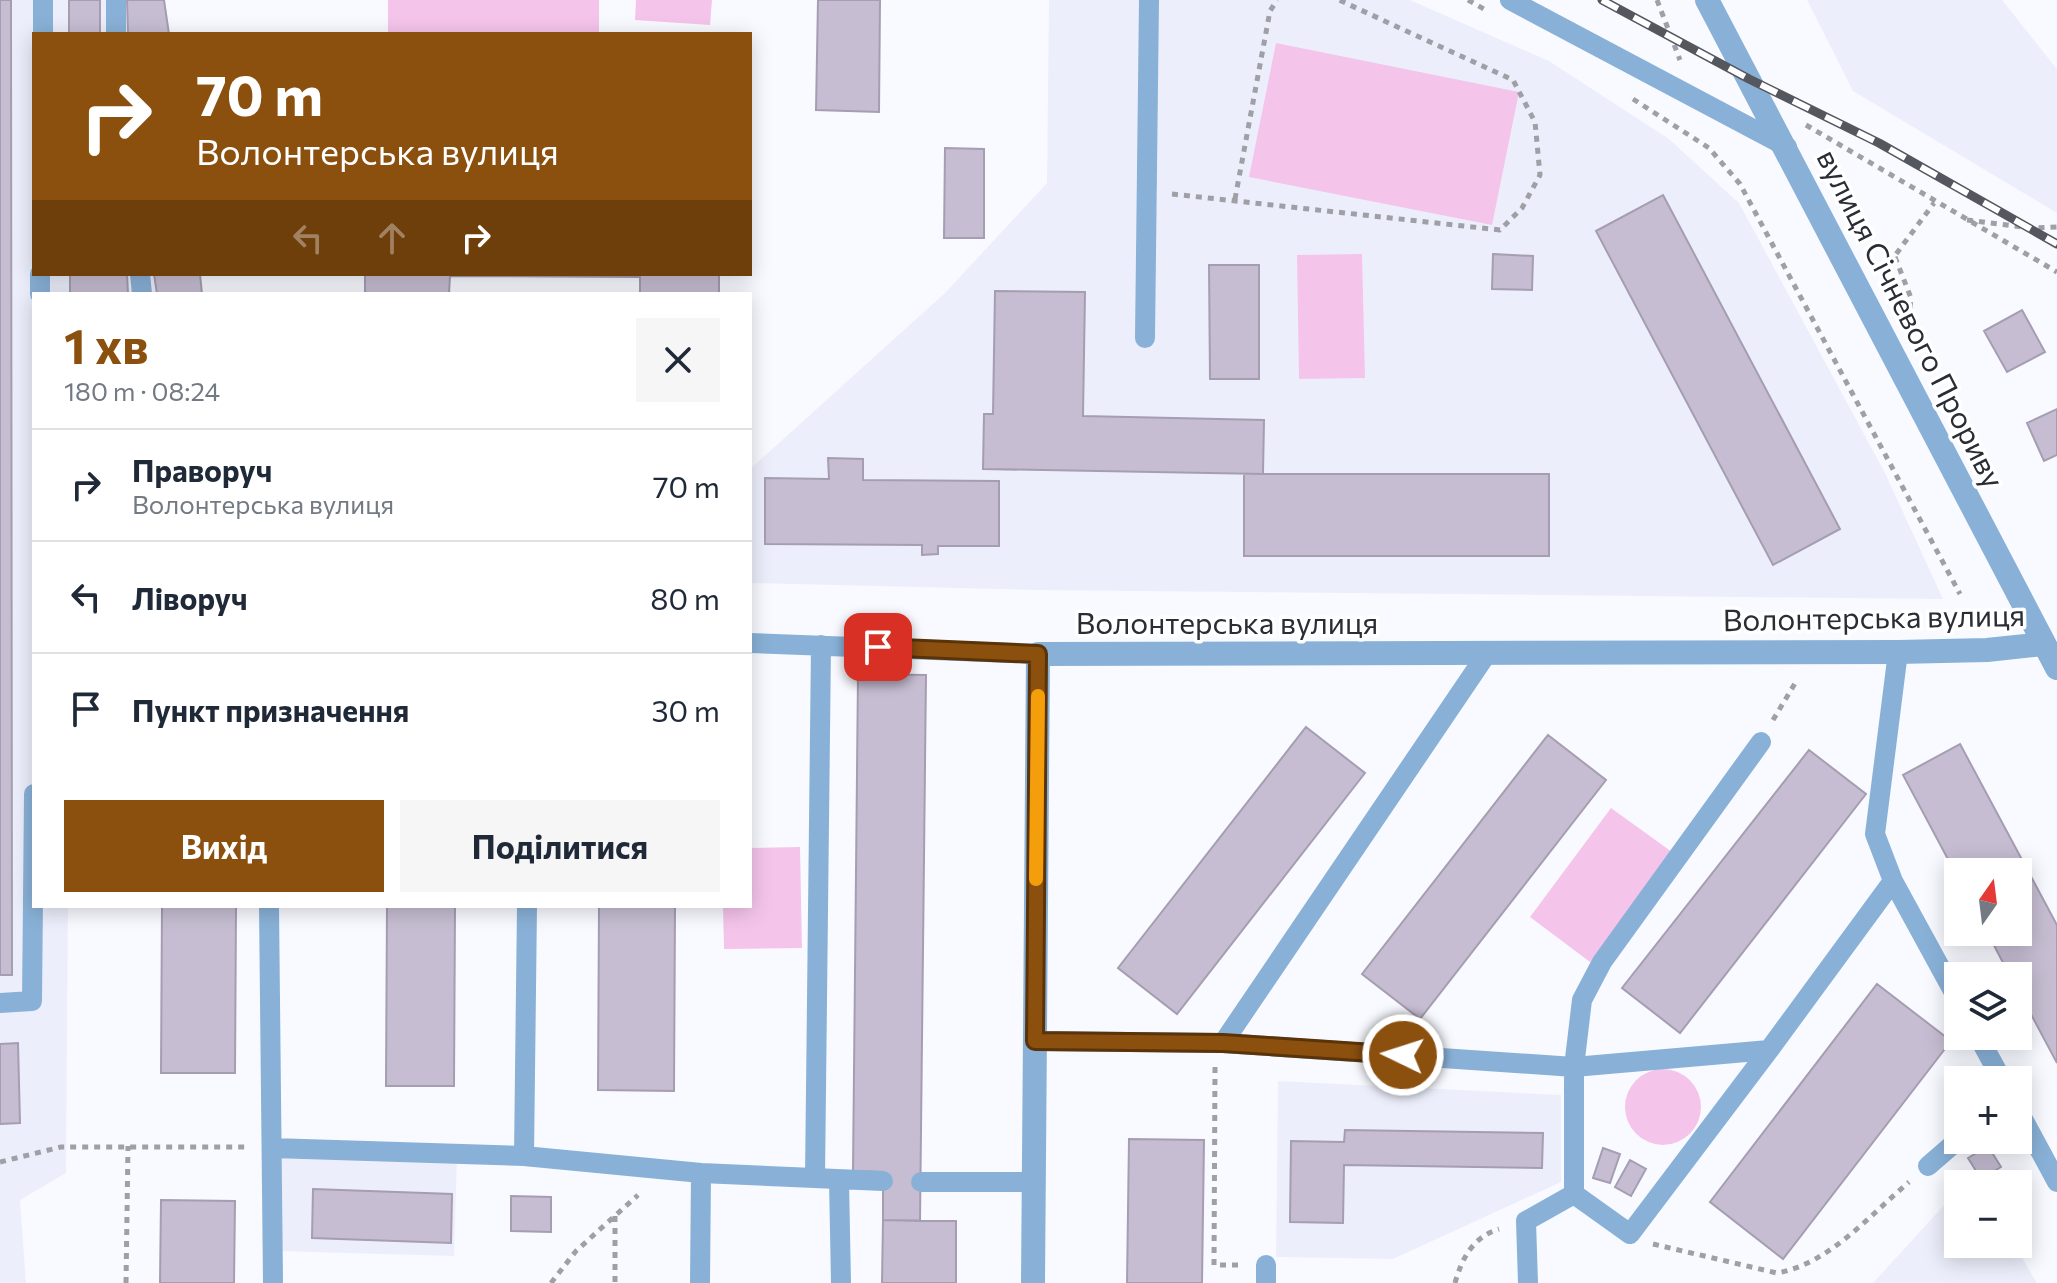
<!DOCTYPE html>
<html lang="uk">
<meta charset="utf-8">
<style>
:root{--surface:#fff;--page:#f6f6f7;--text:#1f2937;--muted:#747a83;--line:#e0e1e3;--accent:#8b4f0e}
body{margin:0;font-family:Commissioner,sans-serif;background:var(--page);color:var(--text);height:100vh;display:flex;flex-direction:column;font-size:30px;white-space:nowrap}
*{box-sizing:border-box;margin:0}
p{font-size:26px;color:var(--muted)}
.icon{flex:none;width:44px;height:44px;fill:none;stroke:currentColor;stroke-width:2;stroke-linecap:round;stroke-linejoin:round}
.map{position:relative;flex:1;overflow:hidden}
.drawer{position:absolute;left:32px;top:292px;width:720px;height:616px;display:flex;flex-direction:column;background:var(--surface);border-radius:0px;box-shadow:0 4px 20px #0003}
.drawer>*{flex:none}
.banner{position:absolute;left:32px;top:32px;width:720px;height:244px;border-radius:0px;box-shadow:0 4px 20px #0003;background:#8b4f0e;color:#fff;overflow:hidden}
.needle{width:52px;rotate:14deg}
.controls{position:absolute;left:1944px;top:858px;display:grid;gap:16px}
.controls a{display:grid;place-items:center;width:88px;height:88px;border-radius:0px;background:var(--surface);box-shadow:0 4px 20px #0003;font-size:40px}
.pin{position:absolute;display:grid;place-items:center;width:68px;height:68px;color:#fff;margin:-34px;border-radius:16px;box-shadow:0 4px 12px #0006}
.me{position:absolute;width:88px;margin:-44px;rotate:274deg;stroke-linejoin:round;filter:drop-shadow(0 0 6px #0008)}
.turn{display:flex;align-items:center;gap:28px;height:168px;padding:0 32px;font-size:36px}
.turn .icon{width:104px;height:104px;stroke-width:2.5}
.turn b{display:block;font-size:56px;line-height:68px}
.lanes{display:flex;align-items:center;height:76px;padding:0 32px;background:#0003;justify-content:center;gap:40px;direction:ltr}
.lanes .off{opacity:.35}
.round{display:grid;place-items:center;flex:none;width:84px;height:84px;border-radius:0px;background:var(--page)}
.summary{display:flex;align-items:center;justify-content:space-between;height:136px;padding:0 32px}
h1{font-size:48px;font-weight:700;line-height:60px;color:var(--accent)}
.primary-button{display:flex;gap:16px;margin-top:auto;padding:16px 32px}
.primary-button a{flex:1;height:92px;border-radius:0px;background:var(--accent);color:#fff;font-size:32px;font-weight:700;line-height:92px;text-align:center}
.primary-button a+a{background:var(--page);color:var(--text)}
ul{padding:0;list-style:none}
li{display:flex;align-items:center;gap:24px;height:112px;padding:0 32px;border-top:2px solid var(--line)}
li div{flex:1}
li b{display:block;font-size:30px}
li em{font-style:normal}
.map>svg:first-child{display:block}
.built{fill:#eceffb}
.green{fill:#f5c4eb}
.building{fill:#c6bdd2;stroke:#a59db1;stroke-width:2}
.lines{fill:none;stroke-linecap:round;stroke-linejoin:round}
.path{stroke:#9ea0a6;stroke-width:5;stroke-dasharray:6 6;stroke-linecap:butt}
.lane{stroke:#89b1d7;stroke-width:20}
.street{stroke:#89b1d7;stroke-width:24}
.rail-casing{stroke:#55575e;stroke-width:9}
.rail{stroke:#fff;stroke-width:6;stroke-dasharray:18;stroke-linecap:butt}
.route-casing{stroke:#5a3309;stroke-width:20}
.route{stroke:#8b4f0e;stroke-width:14}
.slow{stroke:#f59e0b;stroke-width:14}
.labels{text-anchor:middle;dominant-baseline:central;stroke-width:7;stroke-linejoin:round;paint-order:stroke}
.street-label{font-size:30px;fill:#2b2d35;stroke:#fff}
</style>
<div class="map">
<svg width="2057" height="1283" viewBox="0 0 2057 1283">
<rect width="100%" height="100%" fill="#f9faff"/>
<path class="built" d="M0,0H164L168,34H34V274H199L202,294H34V906H68L66,1173L20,1200L26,1283H0Z
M1049,0H1410L1549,61L1669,139L1739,203L1885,473L1943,599L1035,590L750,583V469L945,293L1047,183Z
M1807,0H2002L2057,69V213L1853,91Z
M1278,1081L1561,1095V1182L1393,1259L1276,1257Z
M280,1151L457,1156L454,1256L277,1251Z
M1958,1190V1244H2014L2037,1283H1873Z"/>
<path class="green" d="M388,0H599V34H388Z
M636,0H712L710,25L635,20Z
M1276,43L1519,92L1492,225L1249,177Z
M1362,254L1365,378L1299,379L1297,255Z
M1611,808L1672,852L1590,962L1530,917Z
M800,847L802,948L724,949L723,906H750V848Z
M1625 1107a38 38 0 1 1 76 0a38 38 0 1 1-76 0Z"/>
<path class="building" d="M0,0H11L12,975H0Z
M69,0H100V34H69Z
M127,0H164L169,34H128Z
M818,0H880L879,112L816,110Z
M945,148L984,149V238H944Z
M1663,195L1840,529L1773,565L1596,231Z
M1493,254L1533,256L1532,290L1492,289Z
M1209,265H1259V379H1210Z
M70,274H127L128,294H70Z
M154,274H200L202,294H157Z
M365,274H719V294H640V277L450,276L449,294H365Z
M995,291L1085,292L1083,416L1264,420L1263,474L983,469L984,414H993Z
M2022,310L2045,352L2007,372L1984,331Z
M2057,409V455L2044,461L2027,423Z
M828,458L863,459V480L999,481V546H938V554L922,555V545L765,544V478L829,479Z
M1244,474H1549V556H1244Z
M858,674L926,675L920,1221L883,1220V1172L853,1171Z
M1306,727L1365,773L1177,1014L1118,968Z
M1548,735L1606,780L1420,1019L1362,974Z
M1960,744L2057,925V1063L2018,990V976H2010L1987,932H2018V872H1958V878L1903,775Z
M1809,750L1866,794L1680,1033L1622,988Z
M162,906H236L235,1073H161Z
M387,906H455L454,1086H386Z
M599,906H675L674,1091L598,1090Z
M1877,984L1951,1041L1783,1259L1710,1202Z
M18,1043L20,1123L0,1124V1044Z
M1345,1130L1543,1133L1542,1168L1344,1165L1343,1223L1290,1222L1291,1141L1344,1142Z
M1129,1139L1204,1140L1202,1283H1127Z
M1988,1146L2001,1167L1981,1179L1968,1158Z
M1603,1148L1620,1154L1610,1183L1593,1178Z
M1630,1160L1646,1169L1631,1196L1615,1187Z
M313,1189L452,1194L451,1243L312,1238Z
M511,1196L551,1197V1232L511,1231Z
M161,1200L235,1201L234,1283H160Z
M883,1220L956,1221V1283H882Z"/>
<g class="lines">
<path class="path" d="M1468,0L1484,9
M1657,0L1680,60
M1633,99L1709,148L1740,184L1960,594
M1806,125L2057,272
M1172,194L1500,230L1522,208L1540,175L1535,122L1513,80L1339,0
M1235,199L1270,11L1277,0
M1967,220L2030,228L2057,227
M1895,257L1911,298L1909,320
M1882,273L1934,203
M1773,720L1797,680
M1215,1067L1214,1265H1243
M0,1162L61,1147H247
M615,1216V1283
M1653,1244L1777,1273C1829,1264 1870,1215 1909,1182
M126,1283L128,1146
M551,1283L576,1251L638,1195
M1455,1283C1462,1258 1473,1237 1499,1229"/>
<path class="lane" d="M116,0V34
M1510,0L1787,147
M43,34V0
M140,274L142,294
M40,294V274
M1145,338L1149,0
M750,643L1038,654
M1898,652L1875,834L1893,881L1958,1000
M269,906L273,1283
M0,1003L32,1001L34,794
M1978,1036L2002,1080
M1035,1041L1223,1043L1574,1067L1769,1050L1893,881
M1223,1043L1488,652
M2018,1110L2057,1182
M272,1148L524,1156L701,1173L883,1181
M524,1156L527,906
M1928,1166L1958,1140
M815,1178L821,645
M839,1180L841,1283
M921,1182H1034
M1574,1194L1630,1234L1769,1050
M700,1283L701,1173
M1266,1283V1265
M1528,1283L1526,1221L1574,1194V1067L1582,1000L1602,962L1761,742"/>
<path class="street" d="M1707,0L2057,668
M1033,1283L1038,654L1898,652L1987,650L2044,644"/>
<g class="rail-casing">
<path id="rail" d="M1602,0L1749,79L1879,143L2057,244"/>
</g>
<use href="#rail" class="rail"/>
</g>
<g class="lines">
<g class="route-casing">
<path id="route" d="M878,647L1038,654L1035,1041L1223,1043L1403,1055"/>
</g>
<use href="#route" class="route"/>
<path class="slow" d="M1036,879L1038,696"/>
</g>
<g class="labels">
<g class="street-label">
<text transform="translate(1912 318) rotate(63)">вулиця Січневого Прориву</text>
<text transform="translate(1874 616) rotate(-1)">Волонтерська вулиця</text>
<text x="1227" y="621">Волонтерська вулиця</text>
</g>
</g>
</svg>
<div class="controls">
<a><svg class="needle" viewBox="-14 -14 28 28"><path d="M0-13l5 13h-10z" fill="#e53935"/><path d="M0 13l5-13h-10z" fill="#747a83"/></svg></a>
<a><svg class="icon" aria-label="layers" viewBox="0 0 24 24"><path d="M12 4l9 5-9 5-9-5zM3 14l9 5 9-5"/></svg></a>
<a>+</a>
<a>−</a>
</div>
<div class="pin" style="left:878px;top:647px;background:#d93025"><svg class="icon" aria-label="arrive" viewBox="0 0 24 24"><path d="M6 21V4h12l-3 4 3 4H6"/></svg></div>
<svg class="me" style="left:1403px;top:1055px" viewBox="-20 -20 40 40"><circle r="17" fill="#8b4f0e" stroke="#fff" stroke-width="3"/><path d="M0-11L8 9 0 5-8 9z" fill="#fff"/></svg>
<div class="banner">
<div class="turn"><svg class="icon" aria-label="right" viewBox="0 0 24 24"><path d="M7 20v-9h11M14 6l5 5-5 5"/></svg><div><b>70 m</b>Волонтерська вулиця</div></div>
<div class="lanes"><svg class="icon off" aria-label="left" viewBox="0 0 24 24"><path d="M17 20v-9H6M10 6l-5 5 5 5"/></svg><svg class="icon off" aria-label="ahead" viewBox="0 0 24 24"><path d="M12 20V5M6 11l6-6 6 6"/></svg><svg class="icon" aria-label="right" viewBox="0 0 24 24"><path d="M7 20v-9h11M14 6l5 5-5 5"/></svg></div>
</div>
<section class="drawer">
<div class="summary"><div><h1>1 хв</h1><p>180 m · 08:24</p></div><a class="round"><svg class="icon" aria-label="close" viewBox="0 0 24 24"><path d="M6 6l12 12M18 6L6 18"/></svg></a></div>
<ul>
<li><svg class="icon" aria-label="right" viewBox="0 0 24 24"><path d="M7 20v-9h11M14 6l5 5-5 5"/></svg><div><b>Праворуч</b><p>Волонтерська вулиця</p></div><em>70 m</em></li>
<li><svg class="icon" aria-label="left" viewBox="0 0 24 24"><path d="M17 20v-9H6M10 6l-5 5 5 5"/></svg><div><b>Ліворуч</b></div><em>80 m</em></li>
<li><svg class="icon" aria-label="arrive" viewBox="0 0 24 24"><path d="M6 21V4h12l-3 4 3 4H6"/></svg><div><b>Пункт призначення</b></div><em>30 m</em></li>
</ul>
<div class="primary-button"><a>Вихід</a><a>Поділитися</a></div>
</section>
</div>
